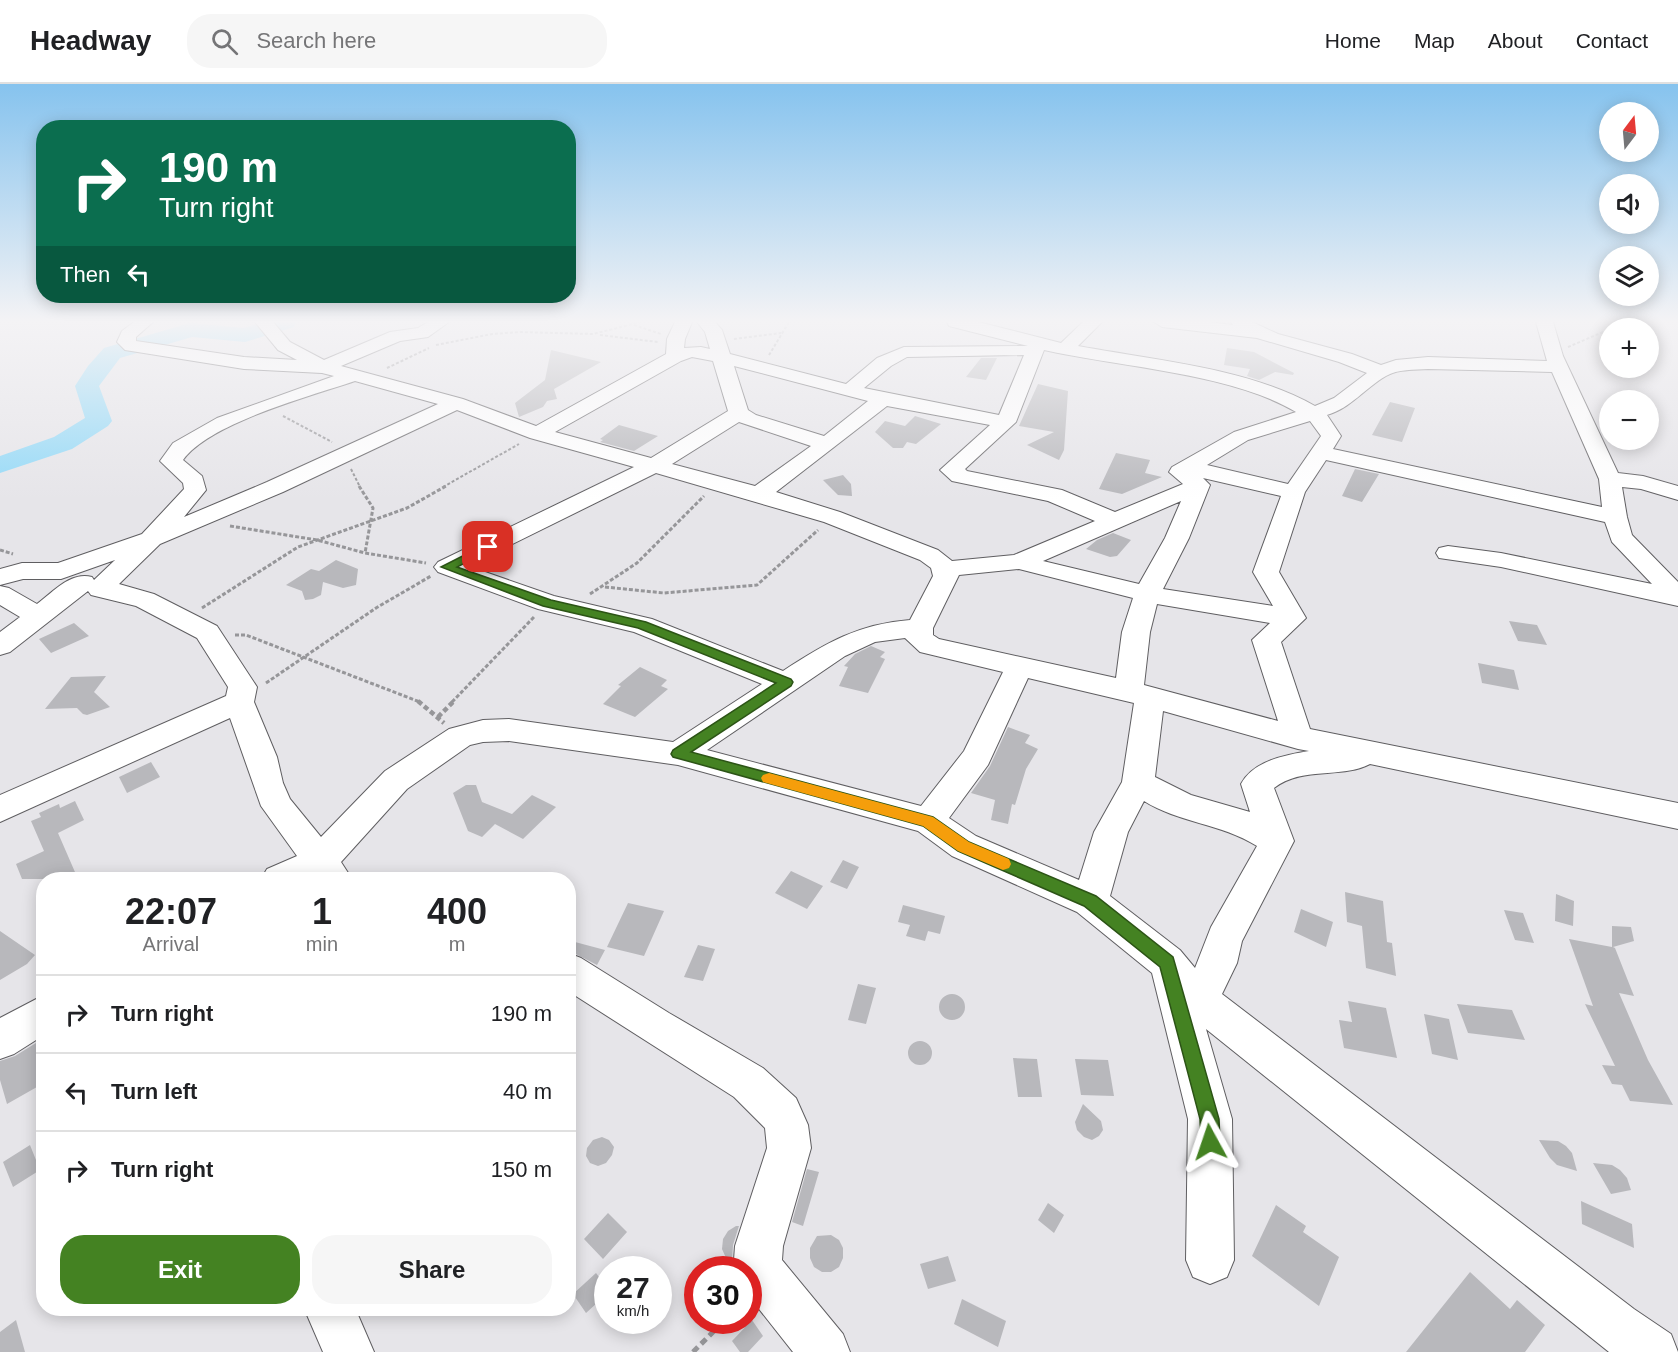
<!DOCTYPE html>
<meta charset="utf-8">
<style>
:root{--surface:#fff;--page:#f6f6f6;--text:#202124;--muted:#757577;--line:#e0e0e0;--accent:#448222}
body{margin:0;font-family:Arial,sans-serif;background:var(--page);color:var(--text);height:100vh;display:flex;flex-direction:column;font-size:22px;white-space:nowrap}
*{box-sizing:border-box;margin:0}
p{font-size:20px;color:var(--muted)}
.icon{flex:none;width:33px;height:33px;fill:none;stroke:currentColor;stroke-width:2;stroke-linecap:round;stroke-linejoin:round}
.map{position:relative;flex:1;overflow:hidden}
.side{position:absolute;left:36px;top:788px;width:540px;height:444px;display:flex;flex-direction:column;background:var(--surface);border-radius:24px;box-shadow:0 3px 15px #0003}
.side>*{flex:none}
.banner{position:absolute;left:36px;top:36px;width:540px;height:183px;border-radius:24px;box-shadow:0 3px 15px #0003;background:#0b6e4f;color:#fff;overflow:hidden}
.needle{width:39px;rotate:16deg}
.controls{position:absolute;left:1599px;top:18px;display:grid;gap:12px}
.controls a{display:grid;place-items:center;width:60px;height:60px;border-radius:50%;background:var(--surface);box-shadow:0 3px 15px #0003;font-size:30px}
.speed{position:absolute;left:594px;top:1172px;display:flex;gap:12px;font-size:30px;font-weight:700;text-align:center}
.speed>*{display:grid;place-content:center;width:78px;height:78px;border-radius:50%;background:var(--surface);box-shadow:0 3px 15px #0003;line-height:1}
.speed small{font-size:15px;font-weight:400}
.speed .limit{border:9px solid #d22;background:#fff;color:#111}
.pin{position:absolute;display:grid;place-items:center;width:51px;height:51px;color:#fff;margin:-26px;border-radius:12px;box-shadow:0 3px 9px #0006}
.me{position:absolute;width:66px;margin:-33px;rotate:355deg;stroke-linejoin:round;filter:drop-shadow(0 0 4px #0008)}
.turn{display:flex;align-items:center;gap:21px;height:126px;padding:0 24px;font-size:27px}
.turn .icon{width:78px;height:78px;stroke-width:2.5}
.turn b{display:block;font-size:42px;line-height:51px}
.then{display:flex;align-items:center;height:57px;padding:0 24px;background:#0003;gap:12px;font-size:22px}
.eta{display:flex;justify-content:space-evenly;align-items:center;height:102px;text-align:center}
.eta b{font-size:36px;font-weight:800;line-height:42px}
.button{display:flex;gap:12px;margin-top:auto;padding:12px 24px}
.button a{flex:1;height:69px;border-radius:24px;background:var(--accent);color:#fff;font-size:24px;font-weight:800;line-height:69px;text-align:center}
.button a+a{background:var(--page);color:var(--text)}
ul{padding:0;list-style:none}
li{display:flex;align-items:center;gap:18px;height:78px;padding:0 24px;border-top:2px solid var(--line)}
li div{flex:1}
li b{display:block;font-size:22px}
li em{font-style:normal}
header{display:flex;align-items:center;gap:36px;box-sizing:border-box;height:84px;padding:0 30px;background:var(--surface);border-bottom:2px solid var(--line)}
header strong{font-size:28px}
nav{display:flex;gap:33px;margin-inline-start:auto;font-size:21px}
.search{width:420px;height:54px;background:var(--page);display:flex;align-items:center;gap:15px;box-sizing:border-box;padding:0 21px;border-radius:24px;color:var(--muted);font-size:22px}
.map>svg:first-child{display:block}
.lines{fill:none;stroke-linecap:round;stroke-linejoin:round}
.river{fill:#93d9f7;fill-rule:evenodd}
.building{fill:#b8b8bc}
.minor-casing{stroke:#5f5e61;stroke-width:2}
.path-far3{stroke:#969699;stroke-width:2;stroke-dasharray:3 2;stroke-linecap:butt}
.path-far2{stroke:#969699;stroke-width:3;stroke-dasharray:4 2;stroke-linecap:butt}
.path-far1{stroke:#969699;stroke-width:4.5;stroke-dasharray:5 3;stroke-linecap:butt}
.path{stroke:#969699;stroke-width:5;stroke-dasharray:7 4.5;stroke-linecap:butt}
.minor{fill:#fff;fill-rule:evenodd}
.route{fill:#448222;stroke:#2c5416;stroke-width:1.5}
.slow{fill:#f59e0b}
</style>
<header>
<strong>Headway</strong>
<div class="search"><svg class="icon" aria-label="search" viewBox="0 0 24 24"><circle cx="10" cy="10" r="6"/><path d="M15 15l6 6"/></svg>Search here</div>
<nav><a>Home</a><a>Map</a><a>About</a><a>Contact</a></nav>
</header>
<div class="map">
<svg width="1678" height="1268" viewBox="0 0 1678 1268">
<rect width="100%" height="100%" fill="#e6e5e9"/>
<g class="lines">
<path class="river" d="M263,238H296L294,243L245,258L192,253L120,274L99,302L112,337L108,342L72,365L0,389V372L54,353L85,334L75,302L88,282L104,264L190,239L244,244Z"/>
</g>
<path class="building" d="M1227,264L1254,268L1294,289L1293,291L1275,288L1259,296L1247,292L1250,285L1224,281Z
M551,266L601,278L554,305L557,315L547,317L543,323L519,333L515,319L545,296Z
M981,274H997L986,296L966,293Z
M1038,300L1068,307L1064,366L1059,376L1027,361L1054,348L1019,342Z
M1390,318L1415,324L1402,358L1372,351Z
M915,332L941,340L916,360L907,358L903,364H893L875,348L885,337L905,342Z
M619,341L658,352L634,367L600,358L603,356L600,355Z
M1116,369L1150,376L1145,389L1162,393L1122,410L1099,405Z
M1355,385L1379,390L1362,418L1342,412Z
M843,391L851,400L852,412L838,411L823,396Z
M1113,449L1131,456L1117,472L1110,473L1086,465L1097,456Z
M336,476L358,485L356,501L343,504L323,498L321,511L313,515L305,516L302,507L286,501L311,485L319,487Z
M1509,537L1537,541L1547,561L1518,557Z
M74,539L89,552L51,569L39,555Z
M871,562L885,568L880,573L885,575L868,609L839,602L848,583L844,582L855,570Z
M1478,579L1514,586L1519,606L1482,599Z
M640,583L667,596L661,602L668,605L635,633L603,620L621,602L618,601Z
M106,592L94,608L110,623L87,631L83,630L77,624L45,625L71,593Z
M1008,643L1030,651L1025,659L1038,665L1026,685L1015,721L1012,720L1008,740L991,736L995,716L971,709L990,682Z
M151,678L160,693L127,709L119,693Z
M466,701H476L482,718L512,730L532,711L556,723L523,755L495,740L482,753L468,747L453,709Z
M75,717L84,736L58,749L78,795H22L16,780L44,767L31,737L41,733L39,729L59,720L60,724Z
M843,776L859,783L847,805L830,798Z
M791,787L823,802L807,825L775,809Z
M1345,808L1383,817L1387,858L1392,859L1396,892L1366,884L1362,842L1347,838Z
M1556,810L1574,817L1573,842L1555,837Z
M628,819L664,827L644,872L607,863Z
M903,821L945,832L940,850L928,847L925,857L906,852L910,841L898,838Z
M1301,825L1333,838L1326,863L1294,848Z
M1504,826L1523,829L1534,859L1515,856Z
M1612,842L1631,843L1634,857L1613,863L1615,864L1634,912L1619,909L1648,976L1673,1021L1630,1017L1622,1001L1612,1000L1602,981L1615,982L1585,920L1593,922L1569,855L1612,863Z
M0,847L35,871L27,880L0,896Z
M575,858L605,866L597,881L570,867Z
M698,861L715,865L703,897L684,893Z
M858,900L876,904L866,940L848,936Z
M939 923a13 13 0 1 1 26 0a13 13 0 1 1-26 0Z
M1348,917L1386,924L1397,974L1344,964L1339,936L1352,938Z
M1457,920L1512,926L1525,956L1468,949Z
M1424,930L1449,935L1458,976L1432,970Z
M44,954V999L7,1020L0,996V977L15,972Z
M908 969a12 12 0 1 1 24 0a12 12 0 1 1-24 0Z
M1013,974L1037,975L1042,1013H1018Z
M1075,975L1108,976L1114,1012L1081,1011Z
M1083,1020L1101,1037L1103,1046L1099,1052L1092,1056L1084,1053L1077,1046L1075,1038Z
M602,1053L609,1056L614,1063L612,1071L606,1079L598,1082L590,1079L586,1072L587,1064L593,1056Z
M1539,1056L1558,1057L1566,1062L1572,1069L1577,1087L1557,1081L1550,1074Z
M30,1061L40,1086L13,1103L3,1078Z
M1593,1079L1612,1081L1620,1086L1627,1094L1631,1106L1611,1110Z
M807,1085L819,1088L803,1142L792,1138Z
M1581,1117L1632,1140L1634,1164L1582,1140Z
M1048,1119L1064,1131L1054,1149L1038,1136Z
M1276,1121L1306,1142L1303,1148L1339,1173L1319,1222L1252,1172Z
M608,1129L627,1148L603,1175L584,1155Z
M736,1142H739L733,1161L732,1177L726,1174L722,1165L723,1155L728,1147Z
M831,1151L839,1156L843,1164V1174L839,1183L831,1188H822L814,1183L810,1174V1164L817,1152Z
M948,1172L956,1197L928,1205L920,1180Z
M1470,1188L1510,1225L1517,1216L1545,1241L1525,1268H1406Z
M596,1189L608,1205V1209L586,1229L573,1210Z
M962,1215L1006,1237L998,1263L954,1240Z
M16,1236L25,1268H0V1248Z
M752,1236L763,1252L748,1268H740L732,1257Z"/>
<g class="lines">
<g class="minor-casing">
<path id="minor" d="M134,238H153L136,253V257L244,273L297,276L278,266L255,238H273L290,258L324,276L390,248L418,244L428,238H449L428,253L400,257L341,282L463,315L536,342L666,270L667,255L675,238H692L685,255L684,264L701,263L710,265L705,248L697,238H715L722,246L730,270L846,300L877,274L904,263L1028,262L949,242L947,238H978L1061,259L1083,238H1102L1078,262C1153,276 1249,284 1315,322L1334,314L1367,289L1339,278L1257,254L1162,243L1154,238H1209L1233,241L1231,238H1252L1278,250L1352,270L1381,281L1396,276L1428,273L1547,277L1536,238H1553L1563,272L1618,389L1643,392L1678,402V416L1641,405L1622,403L1627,433L1632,451L1678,498V522L1501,483L1439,474L1436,469L1439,464L1448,462L1501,469L1652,500L1612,458L1605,438L1326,376L1305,408L1279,488L1306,534L1281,558L1310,645L1678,719V745L1370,680C1341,695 1302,682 1274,704L1294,757L1242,857L1237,879L1222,910L1634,1225L1671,1250L1678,1268H1609L1206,945L1232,1035L1234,1176L1227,1193L1210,1200L1193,1193L1186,1176L1188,1035L1152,889L1077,828L952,772L918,747L678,681L509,657L483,658L470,661L407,705L341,778L352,795H261L267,785L297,772L261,722L230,634L0,738V711L226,612L228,603L197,554L136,522L91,511L88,507L10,568L0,571V548L20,533L0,521V502L9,504L37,520C53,508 71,487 92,493L94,496L115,476L61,495H23L0,501V485L22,479H58L142,450L184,405L183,399L160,377L173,359L217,334L334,292L322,289L244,285L125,266L117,258L122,247ZM1044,266C1119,283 1231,289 1296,328L1234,348L1172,383L1169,388L1183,400L1115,428L1062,406L967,387L965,385L1016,338ZM1024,271L999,331L864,304L891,282L907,273ZM692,273L713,277L728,327L651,374L555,348L681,277ZM734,282L868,317L824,352L756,331L748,326ZM1428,285L1552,288L1599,395L1602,423L1333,365L1341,352L1327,331C1351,324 1365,304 1386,292C1398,285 1414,286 1428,285ZM355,297L438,320L267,398L184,433L206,406L202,392L183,376C209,339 311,312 355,297ZM887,322L990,341L940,386L952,397L1048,417L1095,437L1014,471L952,477L938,466L840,428L776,408ZM457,326L530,354L634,383L438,478L434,483L438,488L538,525L634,548L762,600L673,658L509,635L483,636L449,645L385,687L321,753L290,715L283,699L277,673L254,618L257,603L217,542L154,510L119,500L160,460L283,408ZM1310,337L1321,352L1288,400L1207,381L1248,356ZM739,338L811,362L755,402L672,380ZM656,389L824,438L920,476L931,484L933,492L910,536C858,540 826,559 783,587L652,535L554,512L468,482ZM1203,394L1281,412L1253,488L1273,522L1163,505L1189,454L1210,401ZM1181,417L1165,454L1139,500L1043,477ZM1019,485L1133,514L1122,548L1116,594L939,555L933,551V544L959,491ZM1157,520L1270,539L1252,556L1278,637L1144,601L1150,548ZM905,554L920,568L1003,588L964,667L921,722L707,666L845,572L875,558ZM1028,594L1134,619L1122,698L1094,748L1079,796L976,752L949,734L988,681ZM1163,627L1298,665L1309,667C1285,671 1253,677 1241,700L1250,728L1191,711L1155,693ZM1144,717C1179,739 1220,739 1257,762L1211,843L1195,884L1180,866L1110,812L1128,748Z
M568,869L581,874L669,929L763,984L796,1014L808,1041L811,1064L783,1162L782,1176L843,1250L850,1268H793L748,1211V1185H737L734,1176L735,1162L767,1064L765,1044L734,1013L568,907Z
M44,911V951L14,970L0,975V934Z
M304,1224H355L374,1268H323Z"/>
</g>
<path class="path-far3" d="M634,241L661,250
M1611,244L1641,238
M600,251L658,258
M734,255L781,249
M436,261L492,250L520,248L593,250L641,238
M1568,263L1610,245
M769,271L789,238
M387,284L429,264
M283,332L332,358
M351,385L360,403
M443,403L519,360"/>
<path class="path-far2" d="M359,402L373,424L365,469
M230,442L317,456L365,469L426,479
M0,466L13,470
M605,503L664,509L757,501L818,446
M590,510L637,479L704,412
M202,524L298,463L407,424L446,402
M235,551H246L420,618
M266,599L376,524L431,492
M452,618L534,533"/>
<path class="path-far1" d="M418,617L444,639
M438,633L454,617"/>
<path class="path" d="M693,1268L725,1236"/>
<use href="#minor" class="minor"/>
</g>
<linearGradient id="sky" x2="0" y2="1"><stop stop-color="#86c3ee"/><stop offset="0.57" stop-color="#f4f3f5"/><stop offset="1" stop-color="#f4f3f5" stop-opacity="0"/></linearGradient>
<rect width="1678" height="416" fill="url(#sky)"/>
<path class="route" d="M488,459L494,463L492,465L457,483L551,516L646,538L791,595L793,598L791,602L691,668L933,733L969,758L1096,812L1173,873L1219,1035L1220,1058L1218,1065L1210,1068L1203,1065L1201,1058L1200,1035L1160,883L1084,822L958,767L923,742L673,673L671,670L673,666L776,599L638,544L543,522L441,483Z"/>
<path class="slow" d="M769,689L933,733L969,758L1009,775L1011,780L1009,784L1003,786L958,767L923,742L763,698L761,694L763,691Z"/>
</svg>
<div class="controls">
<a><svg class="needle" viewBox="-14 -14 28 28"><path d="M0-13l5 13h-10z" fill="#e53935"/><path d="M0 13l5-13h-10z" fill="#757577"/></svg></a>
<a><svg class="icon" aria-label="sound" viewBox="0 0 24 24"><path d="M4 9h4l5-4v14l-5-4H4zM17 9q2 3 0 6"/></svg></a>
<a><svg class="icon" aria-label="layers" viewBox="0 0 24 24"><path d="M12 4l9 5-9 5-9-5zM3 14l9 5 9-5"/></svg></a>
<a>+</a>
<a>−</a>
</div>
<div class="speed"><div>27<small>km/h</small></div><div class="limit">30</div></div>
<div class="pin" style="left:488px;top:463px;background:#d93025"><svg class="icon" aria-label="arrive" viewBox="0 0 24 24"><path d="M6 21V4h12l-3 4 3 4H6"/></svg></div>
<svg class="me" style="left:1210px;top:1058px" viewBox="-20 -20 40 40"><path d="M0-17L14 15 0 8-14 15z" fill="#448222" stroke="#fff" stroke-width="4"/></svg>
<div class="banner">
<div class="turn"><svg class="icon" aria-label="right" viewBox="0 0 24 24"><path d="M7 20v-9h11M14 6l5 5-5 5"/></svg><div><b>190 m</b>Turn right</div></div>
<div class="then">Then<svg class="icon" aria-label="left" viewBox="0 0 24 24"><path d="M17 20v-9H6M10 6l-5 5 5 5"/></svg></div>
</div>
<section class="side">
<div class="eta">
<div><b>22:07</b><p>Arrival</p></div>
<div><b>1</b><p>min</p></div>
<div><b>400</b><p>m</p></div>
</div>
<ul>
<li><svg class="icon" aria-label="right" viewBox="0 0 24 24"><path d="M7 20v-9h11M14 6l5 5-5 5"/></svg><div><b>Turn right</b></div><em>190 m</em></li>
<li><svg class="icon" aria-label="left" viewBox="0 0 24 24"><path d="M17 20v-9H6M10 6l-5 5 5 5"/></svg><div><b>Turn left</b></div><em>40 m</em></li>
<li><svg class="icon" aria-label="right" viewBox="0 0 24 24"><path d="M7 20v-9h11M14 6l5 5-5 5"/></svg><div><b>Turn right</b></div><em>150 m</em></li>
</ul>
<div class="button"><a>Exit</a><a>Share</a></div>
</section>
</div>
